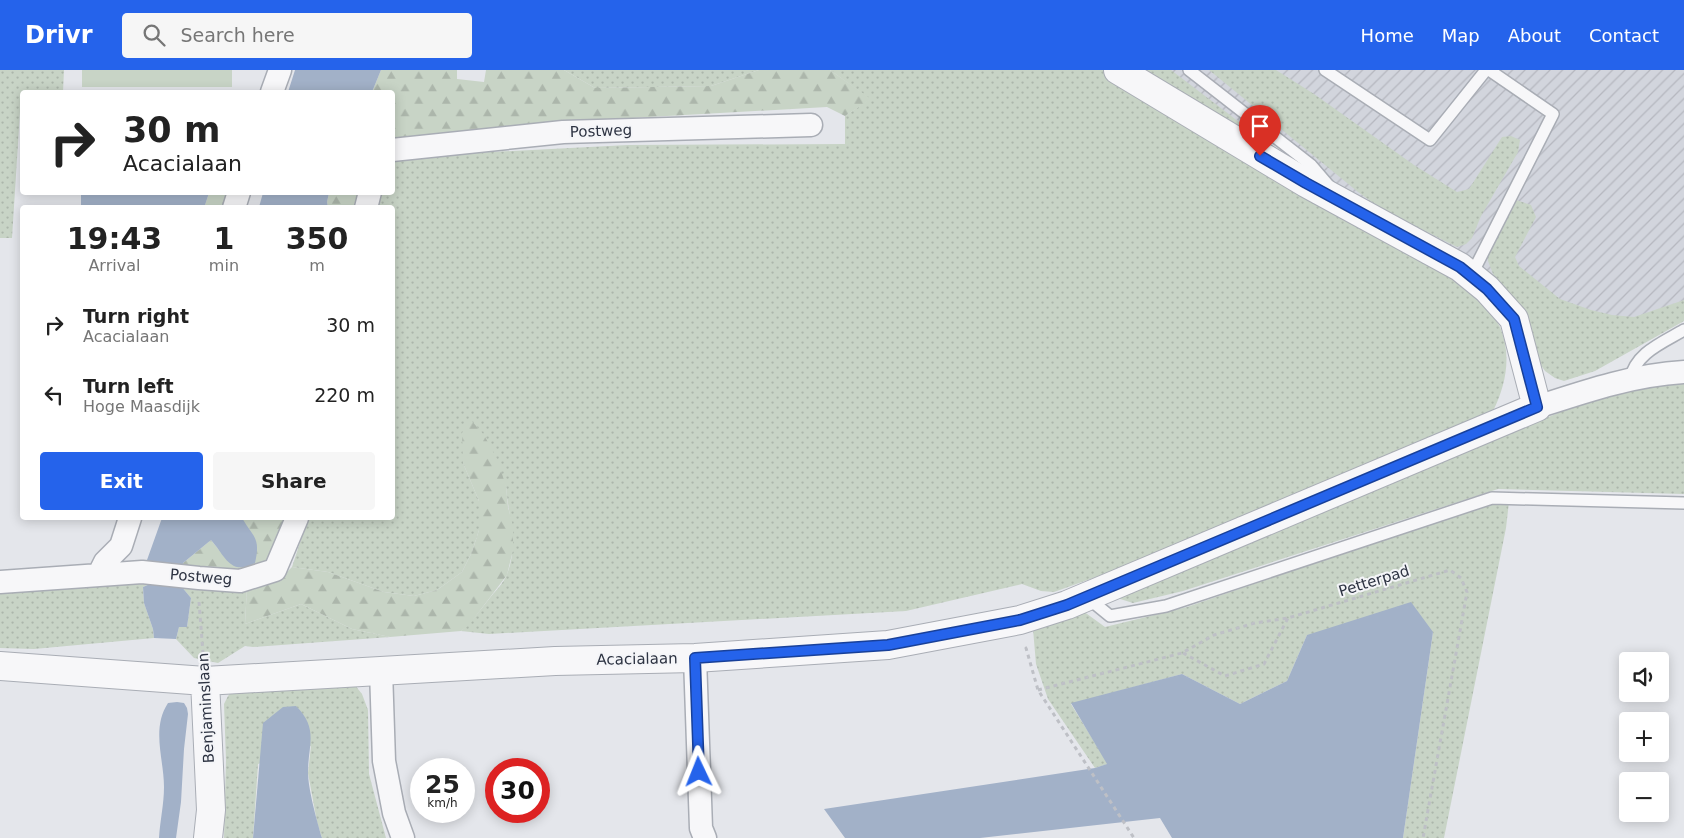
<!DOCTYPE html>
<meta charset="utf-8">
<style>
:root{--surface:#fff;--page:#f6f6f6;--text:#222;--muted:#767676;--accent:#2563eb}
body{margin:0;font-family:"DejaVu Sans",sans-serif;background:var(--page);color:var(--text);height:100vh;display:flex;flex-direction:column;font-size:19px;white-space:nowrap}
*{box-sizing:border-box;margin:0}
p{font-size:16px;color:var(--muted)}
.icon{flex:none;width:28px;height:28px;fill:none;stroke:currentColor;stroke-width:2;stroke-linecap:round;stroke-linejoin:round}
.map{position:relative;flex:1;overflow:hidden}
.panel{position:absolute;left:20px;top:135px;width:375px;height:315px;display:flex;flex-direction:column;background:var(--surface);border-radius:5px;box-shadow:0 2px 12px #0003}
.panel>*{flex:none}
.top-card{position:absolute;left:20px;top:20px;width:375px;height:105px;border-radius:5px;box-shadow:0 2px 12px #0003;background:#fff;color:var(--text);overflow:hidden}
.fabs{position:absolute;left:1619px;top:582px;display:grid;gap:10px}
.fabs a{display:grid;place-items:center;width:50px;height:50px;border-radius:5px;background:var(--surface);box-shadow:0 2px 12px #0003;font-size:25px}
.speed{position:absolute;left:410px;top:688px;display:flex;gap:10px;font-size:25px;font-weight:700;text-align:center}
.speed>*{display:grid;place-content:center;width:65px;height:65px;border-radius:50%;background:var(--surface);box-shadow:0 2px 12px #0003;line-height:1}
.speed small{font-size:12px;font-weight:400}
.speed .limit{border:8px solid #d22;background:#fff;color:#111}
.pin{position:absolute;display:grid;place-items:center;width:42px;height:42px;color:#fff;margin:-51px -21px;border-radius:50% 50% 50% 0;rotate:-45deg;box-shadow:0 0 5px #0007}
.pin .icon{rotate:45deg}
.me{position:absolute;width:55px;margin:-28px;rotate:358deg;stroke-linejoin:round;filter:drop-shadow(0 0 4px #0008)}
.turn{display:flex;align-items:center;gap:18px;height:105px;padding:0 20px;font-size:22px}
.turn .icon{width:65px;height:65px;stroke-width:2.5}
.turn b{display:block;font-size:35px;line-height:42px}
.eta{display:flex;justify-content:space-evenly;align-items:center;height:85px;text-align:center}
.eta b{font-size:30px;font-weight:700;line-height:35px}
.cta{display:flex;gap:10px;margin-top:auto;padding:10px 20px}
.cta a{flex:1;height:58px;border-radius:5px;background:var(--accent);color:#fff;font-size:20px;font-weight:700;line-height:58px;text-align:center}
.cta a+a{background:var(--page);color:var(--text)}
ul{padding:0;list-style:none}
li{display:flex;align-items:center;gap:15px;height:70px;padding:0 20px}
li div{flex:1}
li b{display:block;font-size:19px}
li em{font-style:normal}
header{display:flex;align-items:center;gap:30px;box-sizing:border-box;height:70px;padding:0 25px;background:var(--accent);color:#fff}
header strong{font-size:24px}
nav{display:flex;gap:28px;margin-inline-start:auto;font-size:18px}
.search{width:350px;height:45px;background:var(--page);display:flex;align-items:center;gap:12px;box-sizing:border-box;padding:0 18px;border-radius:5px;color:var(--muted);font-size:19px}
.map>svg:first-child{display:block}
.industrial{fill:url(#industrial-furrows)}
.grass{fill:url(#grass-dots)}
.forest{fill:url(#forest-firs)}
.park{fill:#c8d4c6}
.water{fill:#a2b1c8}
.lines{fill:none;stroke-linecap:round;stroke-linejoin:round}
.service-casing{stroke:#a9adb5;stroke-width:14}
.minor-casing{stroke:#a9adb5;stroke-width:25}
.tertiary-casing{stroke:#a9adb5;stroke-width:30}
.path{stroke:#bec0c6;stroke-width:3;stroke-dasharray:4 4;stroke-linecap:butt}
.service{stroke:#f7f7f9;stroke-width:11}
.minor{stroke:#f7f7f9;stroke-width:22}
.tertiary{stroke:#f7f7f9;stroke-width:28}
.route-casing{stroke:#184099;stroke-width:12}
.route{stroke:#2563eb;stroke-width:9}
.labels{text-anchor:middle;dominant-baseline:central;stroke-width:4;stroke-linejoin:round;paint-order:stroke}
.street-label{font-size:15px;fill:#2d3342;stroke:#f4f5f8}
</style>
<header>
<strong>Drivr</strong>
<div class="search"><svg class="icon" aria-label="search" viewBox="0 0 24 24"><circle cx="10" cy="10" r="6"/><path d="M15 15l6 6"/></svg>Search here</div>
<nav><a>Home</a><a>Map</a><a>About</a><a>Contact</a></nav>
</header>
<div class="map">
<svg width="1684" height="768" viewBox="0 0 1684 768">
<defs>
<pattern id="industrial-furrows" width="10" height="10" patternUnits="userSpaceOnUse" patternTransform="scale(1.25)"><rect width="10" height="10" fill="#d2d5dd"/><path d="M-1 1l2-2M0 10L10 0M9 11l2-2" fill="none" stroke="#b5b7bf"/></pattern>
<pattern id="grass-dots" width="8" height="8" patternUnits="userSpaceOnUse" patternTransform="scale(1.25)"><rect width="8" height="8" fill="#c8d4c6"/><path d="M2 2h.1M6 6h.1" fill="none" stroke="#acb6ab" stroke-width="1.8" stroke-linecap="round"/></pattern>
<pattern id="forest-firs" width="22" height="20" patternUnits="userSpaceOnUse" patternTransform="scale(1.25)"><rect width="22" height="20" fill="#c8d4c6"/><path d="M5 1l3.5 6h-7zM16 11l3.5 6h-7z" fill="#acb6ab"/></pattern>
</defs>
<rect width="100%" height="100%" fill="#e4e6eb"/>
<path class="industrial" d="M1159,0H1684V248L1558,257Z"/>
<path class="grass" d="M0,0H64L63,22H22L21,26L12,168H0Z
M564,0H759L711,16L595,18Z
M830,0H1106L1480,223C1486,235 1494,246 1500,257C1512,285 1506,315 1493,341L1110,502L1054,522L1041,521L1022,514L906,541L489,564L461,561C472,552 480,540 489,529C495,521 504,513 507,504C519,475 508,445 506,416L463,393L479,431V460L472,482L462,502L437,520L414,526L384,522L328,502L292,497L308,448H392V138L372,137L376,123L392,122L393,87L628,75L845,74V46L870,29Z
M1125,0H1171L1272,77Z
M1209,0H1276L1314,24L1414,95L1457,122L1469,119L1502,67L1511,66L1520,70L1518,82L1481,146L1472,168L1466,174L1457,177L1383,140L1358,122Z
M1516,130L1531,135L1536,147L1515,187L1519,196L1560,229L1591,240L1612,245L1634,247L1684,230V251L1595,301L1564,311L1555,308L1545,301L1536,288L1495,209L1488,191V181Z
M1684,311V424L1498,419L1183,521L1133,533L1117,528L1582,333L1636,319Z
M1509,432L1506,458L1444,768H1403L1433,562L1307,565L1287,611L1240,634L1182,604L1071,634L1108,694L1095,698L1048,629L1036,594L1033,559L1083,541L1105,557L1187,537L1476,437Z
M134,513L150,514L143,517L144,533L153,559L154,568L34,579L0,578V522Z
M181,516L247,517L245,554L301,534L352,559L390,567L253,577L245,576L218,593L194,588L176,569L179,557H187L191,528Z
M350,609L362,624L368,640L369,704L386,768H322L317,752L308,703L311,676L258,694L253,768H224L226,690L224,634L228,626L233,620Z"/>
<path class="forest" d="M381,0H457V9L484,12L486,0H564L595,18L711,16L759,0H830L871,29L845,46L827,37L561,52L393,72L392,22H372Z
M209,123H235L230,137L204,138Z
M329,123H364L361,137H328L327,132Z
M470,349L484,365L497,389L506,416L508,437L513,456V480L507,505L469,555L461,561L390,567L352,559L301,534L245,554L247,517L279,510L292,497L328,502L384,522L414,526L437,520L462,502L472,482L479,460V431L463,393L462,363Z
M242,448H288L267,495L240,505L184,497L183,493L211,470L219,480L243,450Z"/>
<path class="park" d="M82,0H232V17H82Z"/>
<path class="water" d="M295,0H381L372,22H288Z
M81,123V122L209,123L204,138L81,137Z
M263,123H329L327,132L328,137H259Z
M162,448H242C253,467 261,467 255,493C230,506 226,487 211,470L183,493L181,516L191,528L187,557H179L176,569L154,568L153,559L144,533L143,517L150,514L152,493L147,490Z
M1411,532L1433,562L1403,768H1172L1160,748L980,768H845L824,739L1095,698L1107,694L1071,633L1182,604L1240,634L1287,611L1307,565Z
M177,632L184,633L187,638L188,644L184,679L181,732L176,768H159C160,751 164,734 164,717C164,689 151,659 168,633Z
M296,636C319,659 308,675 308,702C308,719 317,751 322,768H253L263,653L283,637Z"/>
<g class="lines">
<g class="service-casing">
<path id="service" d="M1189,0L1311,95L1329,116
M1325,0L1430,70L1486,0
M1471,206L1553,44L1489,0
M1630,310C1635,283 1662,273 1684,260
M1088,528L1110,546L1166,536L1492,428L1684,433"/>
</g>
<g class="minor-casing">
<path id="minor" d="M272,22L280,0
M392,80L563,62L811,55
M234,138L239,122
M366,138L370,122
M1537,337C1586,321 1633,305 1684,302
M99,504L105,492L121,476L130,448
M0,512L142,502L199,508L240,511L275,500L297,448
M695,588L701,758L705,768
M381,600L384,691L394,743L403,768"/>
</g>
<g class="tertiary-casing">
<path id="tertiary" d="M0,596L205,611L555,591L695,588L888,575L1020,550L1067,535L1537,337L1514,249L1487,219L1460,197L1306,113L1118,0
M205,611L211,740L208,768"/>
</g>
<path class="path" d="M199,532L203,583
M1027,578H1026L1038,620L1134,768
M1183,583L1225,606L1264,594L1288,548
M1038,620L1182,583L1214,565L1255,553L1288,548L1450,500L1461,508L1467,522L1423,768"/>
<use href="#service" class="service"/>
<use href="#minor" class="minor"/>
<use href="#tertiary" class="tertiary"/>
</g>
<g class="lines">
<g class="route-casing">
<path id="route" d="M699,702L695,588L888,575L1020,550L1067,535L1537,337L1514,249L1487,219L1460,197L1306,113L1260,86"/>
</g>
<use href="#route" class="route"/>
</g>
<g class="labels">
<g class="street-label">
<text transform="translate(601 61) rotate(-2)">Postweg</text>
<text transform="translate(201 507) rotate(5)">Postweg</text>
<text transform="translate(1374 511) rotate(-17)">Petterpad</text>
<text transform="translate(637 589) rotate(-1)">Acacialaan</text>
<text transform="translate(206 638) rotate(-93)">Benjaminslaan</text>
</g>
</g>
</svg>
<div class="fabs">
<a><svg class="icon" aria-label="sound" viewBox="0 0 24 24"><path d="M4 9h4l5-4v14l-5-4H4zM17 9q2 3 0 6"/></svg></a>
<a>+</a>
<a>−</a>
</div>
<div class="speed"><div>25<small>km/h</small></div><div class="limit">30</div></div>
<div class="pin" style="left:1260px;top:86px;background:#d93025"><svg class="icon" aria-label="arrive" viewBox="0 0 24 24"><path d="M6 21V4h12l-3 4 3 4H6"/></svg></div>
<svg class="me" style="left:699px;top:702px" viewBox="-20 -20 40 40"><path d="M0-17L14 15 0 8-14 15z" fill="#2563eb" stroke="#fff" stroke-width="4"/></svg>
<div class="top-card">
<div class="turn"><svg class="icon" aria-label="right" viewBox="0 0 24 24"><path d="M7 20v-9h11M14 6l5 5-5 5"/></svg><div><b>30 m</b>Acacialaan</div></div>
</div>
<section class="panel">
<div class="eta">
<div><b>19:43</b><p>Arrival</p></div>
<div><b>1</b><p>min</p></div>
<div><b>350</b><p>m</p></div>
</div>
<ul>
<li><svg class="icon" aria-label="right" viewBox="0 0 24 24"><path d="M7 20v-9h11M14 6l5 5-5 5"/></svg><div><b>Turn right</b><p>Acacialaan</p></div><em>30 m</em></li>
<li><svg class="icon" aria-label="left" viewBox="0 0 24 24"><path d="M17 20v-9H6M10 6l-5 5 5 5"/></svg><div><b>Turn left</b><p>Hoge Maasdijk</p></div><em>220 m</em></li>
</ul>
<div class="cta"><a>Exit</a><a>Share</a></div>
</section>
</div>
